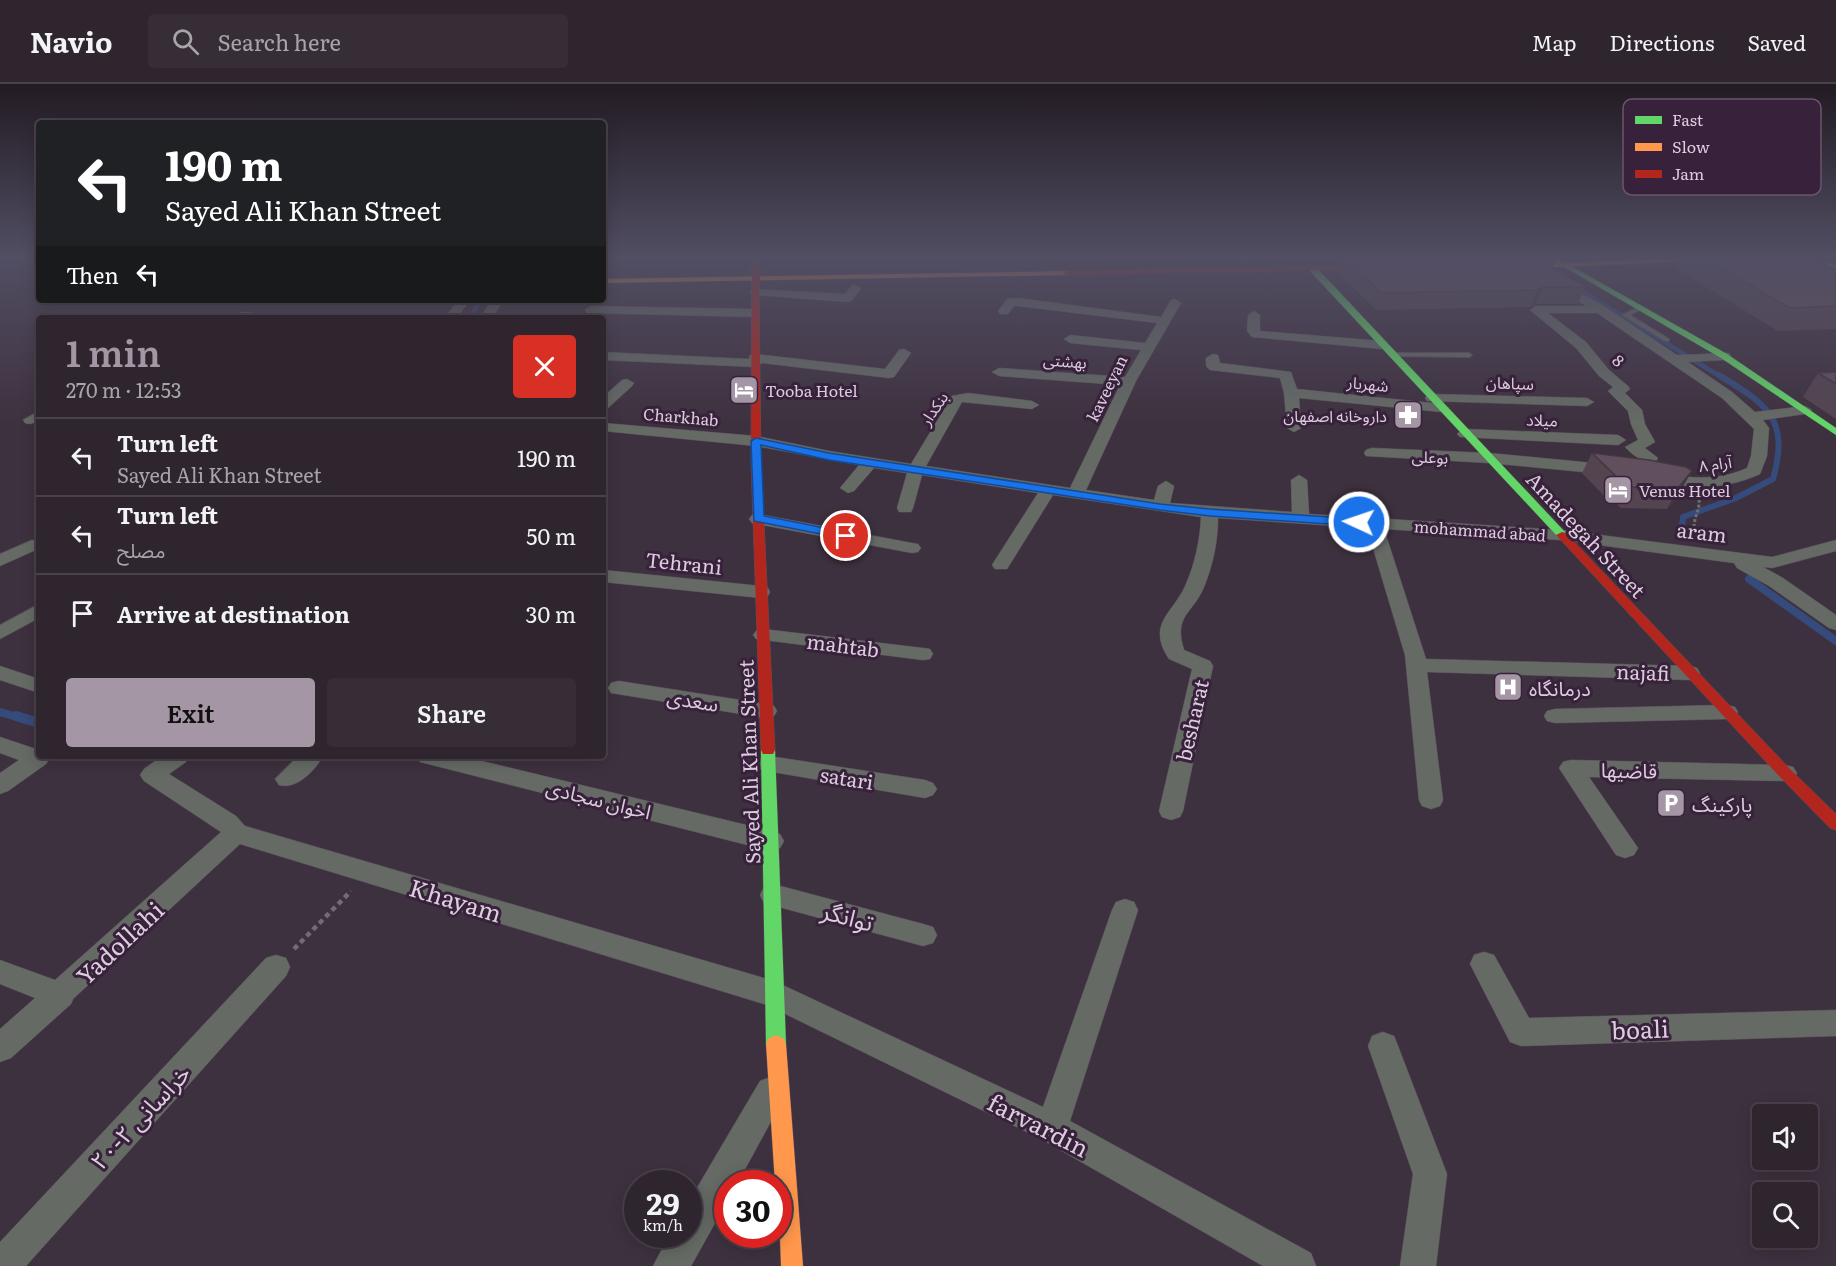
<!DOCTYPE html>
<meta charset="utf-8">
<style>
:root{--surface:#2e252f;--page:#362d37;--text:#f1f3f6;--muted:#a7a5aa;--line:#49424b;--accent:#a596a6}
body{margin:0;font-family:Literata,"Noto Sans Arabic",serif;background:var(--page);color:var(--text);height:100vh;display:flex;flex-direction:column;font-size:22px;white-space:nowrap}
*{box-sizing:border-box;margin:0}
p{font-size:20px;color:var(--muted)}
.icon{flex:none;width:33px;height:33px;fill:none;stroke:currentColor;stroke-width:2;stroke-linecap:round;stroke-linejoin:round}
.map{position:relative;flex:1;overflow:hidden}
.drawer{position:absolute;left:36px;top:231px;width:570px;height:444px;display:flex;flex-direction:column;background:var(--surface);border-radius:6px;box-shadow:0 3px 15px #0003,0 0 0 2px var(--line)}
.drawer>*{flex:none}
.banner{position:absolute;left:36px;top:36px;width:570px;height:183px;border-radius:6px;box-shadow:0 3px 15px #0003,0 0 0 2px var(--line);background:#202124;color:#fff;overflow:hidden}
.controls{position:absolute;left:1752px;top:1020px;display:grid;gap:12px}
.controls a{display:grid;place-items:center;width:66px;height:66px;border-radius:6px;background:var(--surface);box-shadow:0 3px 15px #0003,0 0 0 2px var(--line);font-size:30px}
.speed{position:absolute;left:624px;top:1086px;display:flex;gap:12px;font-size:30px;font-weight:700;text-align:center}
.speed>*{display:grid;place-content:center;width:78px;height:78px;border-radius:50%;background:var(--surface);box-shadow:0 3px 15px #0003,0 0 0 2px var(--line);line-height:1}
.speed small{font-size:15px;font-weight:400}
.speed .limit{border:9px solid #d22;background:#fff;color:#111}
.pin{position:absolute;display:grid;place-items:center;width:51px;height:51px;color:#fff;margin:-26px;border:3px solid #fff;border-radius:50%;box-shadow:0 2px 6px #0007}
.me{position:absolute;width:66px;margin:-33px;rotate:273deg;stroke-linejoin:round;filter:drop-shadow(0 0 4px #0008)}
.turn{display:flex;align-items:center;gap:21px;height:126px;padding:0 30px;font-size:27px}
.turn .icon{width:78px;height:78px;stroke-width:2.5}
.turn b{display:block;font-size:42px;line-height:51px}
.then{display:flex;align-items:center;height:57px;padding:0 30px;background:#0003;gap:12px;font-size:22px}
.round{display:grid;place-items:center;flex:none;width:63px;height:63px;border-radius:6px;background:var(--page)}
.headline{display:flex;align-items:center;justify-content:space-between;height:102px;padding:0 30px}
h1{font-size:36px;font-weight:600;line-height:45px;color:var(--accent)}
.cta{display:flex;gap:12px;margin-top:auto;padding:12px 30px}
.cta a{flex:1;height:69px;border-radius:6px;background:var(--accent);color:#111;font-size:24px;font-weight:600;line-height:69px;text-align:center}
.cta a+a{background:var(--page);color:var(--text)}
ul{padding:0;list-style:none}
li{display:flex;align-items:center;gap:18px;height:78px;padding:0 30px;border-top:2px solid var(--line)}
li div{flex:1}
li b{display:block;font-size:22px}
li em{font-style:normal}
header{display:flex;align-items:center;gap:36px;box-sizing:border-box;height:84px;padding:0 30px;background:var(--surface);border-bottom:2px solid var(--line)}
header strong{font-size:28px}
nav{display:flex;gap:33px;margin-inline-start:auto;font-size:21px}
.search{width:420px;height:54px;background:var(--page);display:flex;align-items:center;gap:15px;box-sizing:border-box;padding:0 21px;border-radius:6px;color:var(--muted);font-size:22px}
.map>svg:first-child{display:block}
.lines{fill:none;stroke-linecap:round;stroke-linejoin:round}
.stream-far3{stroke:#354b7b;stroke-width:4.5}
.stream-far2{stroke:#354b7b;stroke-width:6}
.stream-far1{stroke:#354b7b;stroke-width:8}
.stream{stroke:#354b7b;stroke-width:10}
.lane-casing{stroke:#5a4e5b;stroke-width:2}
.street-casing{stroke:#5a4e5b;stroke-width:1}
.fast-casing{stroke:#5a4e5b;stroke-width:1}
.slow-casing{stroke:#5a4e5b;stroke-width:1}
.jam-casing{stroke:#5a4e5b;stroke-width:1}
.path-far3{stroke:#6f6e6f;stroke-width:2;stroke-dasharray:2 1.5;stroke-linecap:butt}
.path-far2{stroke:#6f6e6f;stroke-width:3;stroke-dasharray:3 2;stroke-linecap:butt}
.path-far1{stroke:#6f6e6f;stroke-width:4;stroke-dasharray:4.5 3;stroke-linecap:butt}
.path{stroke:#6f6e6f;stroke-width:4.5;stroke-dasharray:5 4;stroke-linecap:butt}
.lane{fill:#656a65;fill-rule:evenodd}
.street{fill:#656a65;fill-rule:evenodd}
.fast{fill:#63d668;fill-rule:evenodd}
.slow{fill:#ff974d;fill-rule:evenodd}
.jam{fill:#b3261e;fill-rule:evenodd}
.wall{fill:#534450}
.shaded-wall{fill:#443741}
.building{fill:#614f5d;stroke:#443741;stroke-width:1.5}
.route{fill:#1a73e8;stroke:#114b97;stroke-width:1.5}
.labels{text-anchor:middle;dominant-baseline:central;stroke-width:6;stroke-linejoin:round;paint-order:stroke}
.far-street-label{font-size:16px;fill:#dccdde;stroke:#38213b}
.far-poi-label{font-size:16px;fill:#dccdde;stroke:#38213b;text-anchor:start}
.street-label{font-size:20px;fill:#dccdde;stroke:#38213b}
.poi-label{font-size:20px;fill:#dccdde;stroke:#38213b;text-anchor:start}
.near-street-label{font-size:24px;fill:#dccdde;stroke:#38213b}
.key{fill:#38213b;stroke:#69556c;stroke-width:1.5}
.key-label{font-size:16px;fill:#dccdde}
</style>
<header>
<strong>Navio</strong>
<div class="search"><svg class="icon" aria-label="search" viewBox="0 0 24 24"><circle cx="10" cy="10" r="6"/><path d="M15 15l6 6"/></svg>Search here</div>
<nav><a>Map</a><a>Directions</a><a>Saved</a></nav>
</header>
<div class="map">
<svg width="1836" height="1182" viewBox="0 0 1836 1182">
<rect width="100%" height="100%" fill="#3e313f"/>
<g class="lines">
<path class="stream-far3" d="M1575,203L1721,293
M470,234L477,222"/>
<path class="stream-far2" d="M1682,443L1683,433L1736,414L1773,395C1790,334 1767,321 1719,291"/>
<path class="stream-far1" d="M1682,447V442
M1749,495L1836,557
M0,628L21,634"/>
<path class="stream" d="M16,632L39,639"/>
<g class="lane-casing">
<path id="lane" d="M1639,223L1644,224L1630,231L1669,255V257H1665L1622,231Z
M1391,269H1469L1472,271L1469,273L1389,272V270Z"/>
</g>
<g class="street-casing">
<path id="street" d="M1556,196L1604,222L1677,271L1729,269L1731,272L1729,275L1724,276L1688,278L1732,308L1755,328L1805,322L1812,326L1805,330L1763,336L1769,344L1767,372L1760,390C1725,406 1691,406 1654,396L1652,393C1658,386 1665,389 1673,391C1699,395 1723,395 1747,384L1751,372L1754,345L1722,314L1597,229H1548L1586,258L1609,286L1628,302L1630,305L1625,309L1642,326L1645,340L1655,358L1645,364L1658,374L1656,377C1645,380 1632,371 1625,363L1638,356L1631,340L1628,327L1608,307L1613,303L1599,292L1576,264L1530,226L1536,222H1586L1552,201V197Z
M855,201L861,204L852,216L848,218L755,211L749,208L755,205L845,210L851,202Z
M1018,214L1161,233L1171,216L1175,215L1181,219L1136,297L1086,406L1154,416L1158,402L1166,397L1174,402L1170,419L1292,428L1291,396L1299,391L1307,396L1309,430L1561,446L1772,473L1836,456V467L1772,484L1763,483L1783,494L1836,531V546L1829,544L1769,502L1737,484L1734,479L1561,456L1384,445L1426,575L1690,582L1697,584L1700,589L1697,594L1690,596L1427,588L1443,716L1440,722L1431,725L1422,722L1419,716L1405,571L1367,444L1218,434C1218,457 1213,481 1204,503C1193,530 1173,531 1184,566L1210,577L1213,582L1183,727L1180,733L1171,736L1162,733L1159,727L1192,585L1169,575C1145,539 1175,528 1186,500C1195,479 1200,456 1201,433L1053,411L1007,485H995L992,481L1038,409L922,391L913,424L911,428H899L897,424L907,389L874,384L854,407L848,409L840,404L859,381L756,362L603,347V339L756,352L829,367L911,380L952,312L968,309L1032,317L1039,321L1032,325L962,318L926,382L1070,404L1120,301L999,292L992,288L999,284L1125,293L1141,266L1070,259L1064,255L1070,251L1145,259L1157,239L1018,222H1014L1008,230H1000L998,227L1007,215Z
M458,216H470L457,234H445Z
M492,216H504L492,234H480Z
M591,222L754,225L760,229L754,233L587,229L585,226Z
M1254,227L1260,231V247L1382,257L1388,261L1382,265L1252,253L1247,247L1248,231Z
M244,228L262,230L268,234H239L240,229Z
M904,265L911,269L894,293L889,294L762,279L755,283L603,276V268L749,275L750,271L755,270L885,285L899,266Z
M1213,270L1218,271L1220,279L1291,288L1297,305L1442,320L1449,324L1442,328L1299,314L1301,344L1294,348L1287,344L1284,309L1280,294L1210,286L1206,282V274Z
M627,295L634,299L632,302L608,324L603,325V313L622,296Z
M1432,310L1587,314L1594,318L1587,322L1427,317L1425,314L1427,311Z
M39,327V337L30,340L25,339L23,336Z
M1465,345L1618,351L1626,356L1618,361L1460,353L1457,350L1460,347Z
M1372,364L1489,369L1614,381L1622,386L1614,391L1489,379L1366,372L1364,369L1366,366Z
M758,430L912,459L918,460L921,464L918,468L912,469L752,439L749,435L752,431Z
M32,456L38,457V465L0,482V470Z
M603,486L761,502L768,504L770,508L768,512L761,514L603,498Z
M39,520V534L0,555V541Z
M763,545L923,564L930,565L933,570L930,575L923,576L756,555L753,551L756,547Z
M0,582L39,595V609L0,596Z
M619,597L766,620L774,622L777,627L774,632L766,634L611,609L608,604L611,599Z
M1727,621L1735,623L1738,628L1735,633L1727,635L1555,639L1547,637L1544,632L1547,627L1555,625Z
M0,653L39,666V672L50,674L46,680L8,707L0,710V689L19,676L0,669Z
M162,672H189L186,678L169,690L236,732L245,742L774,897L1043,1023L1112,826L1116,818L1125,815L1134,818L1138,826L1070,1037L1311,1169L1316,1182H1263L1041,1055L767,921L240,760L73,915L71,920L11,974L0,978V945L35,914L0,900V876L55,896L221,748L144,697L140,691L144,685Z
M298,672H323C315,687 296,706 279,701L275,695Z
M417,672H461L771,747L780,750L784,757L780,764L771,767L428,680L420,678Z
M769,672L925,696L933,699L937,705L933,711L925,714L761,686L757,680L761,674Z
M1571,676L1785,681L1793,683L1797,689L1793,695L1785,697L1589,693L1638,764L1634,771L1625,774L1616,771L1559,684L1563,678Z
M773,800L923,840L933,843L937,851L933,859L923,862L764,819L760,811L764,803Z
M1484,868L1494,871L1529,934L1836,926V952L1521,962L1510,958L1470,880L1474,871Z
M276,871L286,874L290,883L286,892L26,1182H0V1158L266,874Z
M1383,948L1394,952L1398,962L1447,1090L1436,1182H1400L1413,1090L1368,962L1372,952Z
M771,993L782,997L787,1008L737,1100H728V1116L691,1182H653L670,1150H688V1119L760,997Z"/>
</g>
<g class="fast-casing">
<path id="fast" d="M1241,174H1258L1244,177Z
M1549,174H1557L1727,270L1836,344V351L1721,274Z
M1763,174L1836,180V184L1766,176Z
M1309,182H1315L1566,449V453H1558L1309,186Z
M768,661L773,662L775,666L786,960L783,966L776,969L769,966L766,960L761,666L763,662Z"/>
</g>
<g class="slow-casing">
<path id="slow" d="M1681,174H1729L1726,176L1508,185L1504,183L1508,181Z
M1070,187V191H1067L603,199V195Z
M776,951L783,954L786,960L803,1182H781L778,1100H775L766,960L769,954Z"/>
</g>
<g class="jam-casing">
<path id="jam" d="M752,174H758L760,195L759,208L761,377L775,666L773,670H763L761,666L751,377Z
M1387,181L1391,183L1390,185L1067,191L1063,189L1067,187Z
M1562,448L1566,449L1790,685L1836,730V746L1830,744L1780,693L1558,453L1556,451Z"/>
</g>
<path class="path-far3" d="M273,220L283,216"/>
<path class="path-far2" d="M1694,443C1694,433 1700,426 1699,416"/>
<path class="path-far1" d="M1694,442L1697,451"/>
<path class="path" d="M294,865L351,807"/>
<use href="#lane" class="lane"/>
<use href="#street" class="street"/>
<use href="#fast" class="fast"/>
<use href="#slow" class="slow"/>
<use href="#jam" class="jam"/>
</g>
<path class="wall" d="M1417,174H1540L1553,184L1585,203L1578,220H1536L1531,223L1377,226L1339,191L1344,175L1418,174Z
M1679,174H1810L1836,186V245L1778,247L1675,184Z
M1836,288V335L1803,313L1818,289Z
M1592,369L1686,383L1680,408L1667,425L1621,424L1611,415H1607L1582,389Z"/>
<path class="shaded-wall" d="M1543,203L1536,220L1531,223L1537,206Z
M1692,387L1680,408L1667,425L1678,404Z"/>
<path class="building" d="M1540,174L1552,180L1553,184L1585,203H1543L1537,206L1382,209L1344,175Z
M1703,174H1810L1836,186V222L1790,224Z
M1836,288V300L1818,289Z
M1592,369L1649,376L1686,383L1692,387L1678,404L1632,403L1622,394H1618Z"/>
<linearGradient id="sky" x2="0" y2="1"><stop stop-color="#221b23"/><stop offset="0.51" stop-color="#524e63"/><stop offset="1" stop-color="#524e63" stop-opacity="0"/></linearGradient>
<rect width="1836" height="339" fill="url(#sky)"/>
<path class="route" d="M756,354L829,369L1160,420L1210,425L1359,435L1364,438L1359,442L1210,432L1160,426L829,376L761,361L764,432L850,449V454L846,455L754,437L751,357Z"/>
<defs>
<g id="hotel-square" transform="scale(1.5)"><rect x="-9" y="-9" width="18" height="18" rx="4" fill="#a596a6" stroke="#38213b"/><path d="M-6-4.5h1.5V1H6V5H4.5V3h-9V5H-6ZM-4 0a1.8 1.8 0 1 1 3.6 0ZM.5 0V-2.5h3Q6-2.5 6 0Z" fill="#fff"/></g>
<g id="pharmacy-square" transform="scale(1.5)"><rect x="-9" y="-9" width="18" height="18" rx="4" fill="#a596a6" stroke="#38213b"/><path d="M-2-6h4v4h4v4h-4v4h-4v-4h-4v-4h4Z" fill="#fff"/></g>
<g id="hospital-square" transform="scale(1.5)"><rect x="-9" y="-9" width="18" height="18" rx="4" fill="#a596a6" stroke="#38213b"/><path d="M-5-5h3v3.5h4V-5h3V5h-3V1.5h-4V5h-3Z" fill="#fff"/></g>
<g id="parking-square" transform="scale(1.5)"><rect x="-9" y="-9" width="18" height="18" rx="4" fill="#a596a6" stroke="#38213b"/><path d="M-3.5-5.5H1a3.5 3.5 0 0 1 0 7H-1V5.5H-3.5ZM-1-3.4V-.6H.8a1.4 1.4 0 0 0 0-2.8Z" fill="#fff"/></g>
</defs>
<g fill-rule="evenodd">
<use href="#hotel-square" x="744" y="306"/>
<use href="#pharmacy-square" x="1408" y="331"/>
<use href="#hotel-square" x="1618" y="406"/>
<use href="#hospital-square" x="1508" y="603"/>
<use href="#parking-square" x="1671" y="719"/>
</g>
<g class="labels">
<g class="far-street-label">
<text transform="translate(1065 276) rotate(4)">بهشتی</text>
<text transform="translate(1619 276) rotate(45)">8</text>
<text transform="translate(1510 298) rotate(2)">سپاهان</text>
<text transform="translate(1368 299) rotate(6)">شهریار</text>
<text transform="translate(1106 304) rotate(-64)">kaveeyan</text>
<text transform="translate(933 324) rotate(-56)">بنکدار</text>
<text transform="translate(681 332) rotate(5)">Charkhab</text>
<text transform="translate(1542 335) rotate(2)">میلاد</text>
<text transform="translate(1430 372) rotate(2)">بوعلی</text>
<text transform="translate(1715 379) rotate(-8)">۸ آرام</text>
<text transform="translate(1480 446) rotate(4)">mohammad abad</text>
</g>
<g class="far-poi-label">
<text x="765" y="306">Tooba Hotel</text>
<text x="1387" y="331" text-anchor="end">داروخانه اصفهان</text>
<text x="1639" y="406">Venus Hotel</text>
</g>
<g class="street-label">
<text transform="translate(1702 447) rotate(7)">aram</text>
<text transform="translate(1587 450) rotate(47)">Amadegah Street</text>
<text transform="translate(684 478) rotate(6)">Tehrani</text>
<text transform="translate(843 560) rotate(7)">mahtab</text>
<text transform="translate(1643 587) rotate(2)">najafi</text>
<text transform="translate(693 615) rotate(9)">سعدی</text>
<text transform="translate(1191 636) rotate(-77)">besharat</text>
<text transform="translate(748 678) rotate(-92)">Sayed Ali Khan Street</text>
<text transform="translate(1629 685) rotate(1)">قاضیها</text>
<text transform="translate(847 693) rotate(9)">satari</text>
<text transform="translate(599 714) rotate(14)">اخوان سجادی</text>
</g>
<g class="poi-label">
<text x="1529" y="603">درمانگاه</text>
<text x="1692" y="719">پارکینگ</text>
</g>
<g class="near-street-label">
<text transform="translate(456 815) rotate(17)">Khayam</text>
<text transform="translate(848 831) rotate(15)">توانگر</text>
<text transform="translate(119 858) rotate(-43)">Yadollahi</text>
<text transform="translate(1640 944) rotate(-2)">boali</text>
<text transform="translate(139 1032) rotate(-47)">۲۰-خراسانی ۲</text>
<text transform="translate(1039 1040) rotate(27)">farvardin</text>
</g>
</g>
<rect x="1623" y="15" width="198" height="96" rx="9" class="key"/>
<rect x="1635" y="32" width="27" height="8" fill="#63d668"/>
<rect x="1635" y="59" width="27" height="8" fill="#ff974d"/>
<rect x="1635" y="86" width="27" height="8" fill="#b3261e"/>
<g class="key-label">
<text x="1672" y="42">Fast</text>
<text x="1672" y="69">Slow</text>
<text x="1672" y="96">Jam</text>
</g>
</svg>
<div class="controls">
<a><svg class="icon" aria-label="sound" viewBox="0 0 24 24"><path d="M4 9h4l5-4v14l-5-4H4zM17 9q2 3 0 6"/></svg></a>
<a><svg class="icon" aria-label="search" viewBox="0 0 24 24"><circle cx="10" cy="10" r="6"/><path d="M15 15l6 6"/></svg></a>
</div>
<div class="speed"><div>29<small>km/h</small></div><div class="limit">30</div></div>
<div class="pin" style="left:846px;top:452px;background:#d93025"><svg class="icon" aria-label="arrive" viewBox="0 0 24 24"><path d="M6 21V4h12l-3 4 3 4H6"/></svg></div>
<svg class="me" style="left:1359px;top:438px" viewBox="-20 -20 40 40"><circle r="17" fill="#1a73e8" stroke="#fff" stroke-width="3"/><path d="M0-11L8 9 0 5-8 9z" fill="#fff"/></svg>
<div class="banner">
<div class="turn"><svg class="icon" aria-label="left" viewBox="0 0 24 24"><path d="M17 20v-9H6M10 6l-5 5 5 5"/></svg><div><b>190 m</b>Sayed Ali Khan Street</div></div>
<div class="then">Then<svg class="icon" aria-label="left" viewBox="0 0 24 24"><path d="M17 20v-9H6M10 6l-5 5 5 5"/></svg></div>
</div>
<section class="drawer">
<div class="headline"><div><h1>1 min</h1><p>270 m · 12:53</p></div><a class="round" style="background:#d93025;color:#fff"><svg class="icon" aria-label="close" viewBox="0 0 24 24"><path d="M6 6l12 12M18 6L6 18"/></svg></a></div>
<ul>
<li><svg class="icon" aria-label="left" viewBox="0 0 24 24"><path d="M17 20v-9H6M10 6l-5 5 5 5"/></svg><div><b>Turn left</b><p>Sayed Ali Khan Street</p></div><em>190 m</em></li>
<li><svg class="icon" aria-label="left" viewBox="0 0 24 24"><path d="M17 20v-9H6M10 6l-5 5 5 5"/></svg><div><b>Turn left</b><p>مصلح</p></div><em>50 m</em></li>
<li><svg class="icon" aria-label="arrive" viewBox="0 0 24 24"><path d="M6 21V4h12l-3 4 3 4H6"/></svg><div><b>Arrive at destination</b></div><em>30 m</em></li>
</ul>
<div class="cta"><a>Exit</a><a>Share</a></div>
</section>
</div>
